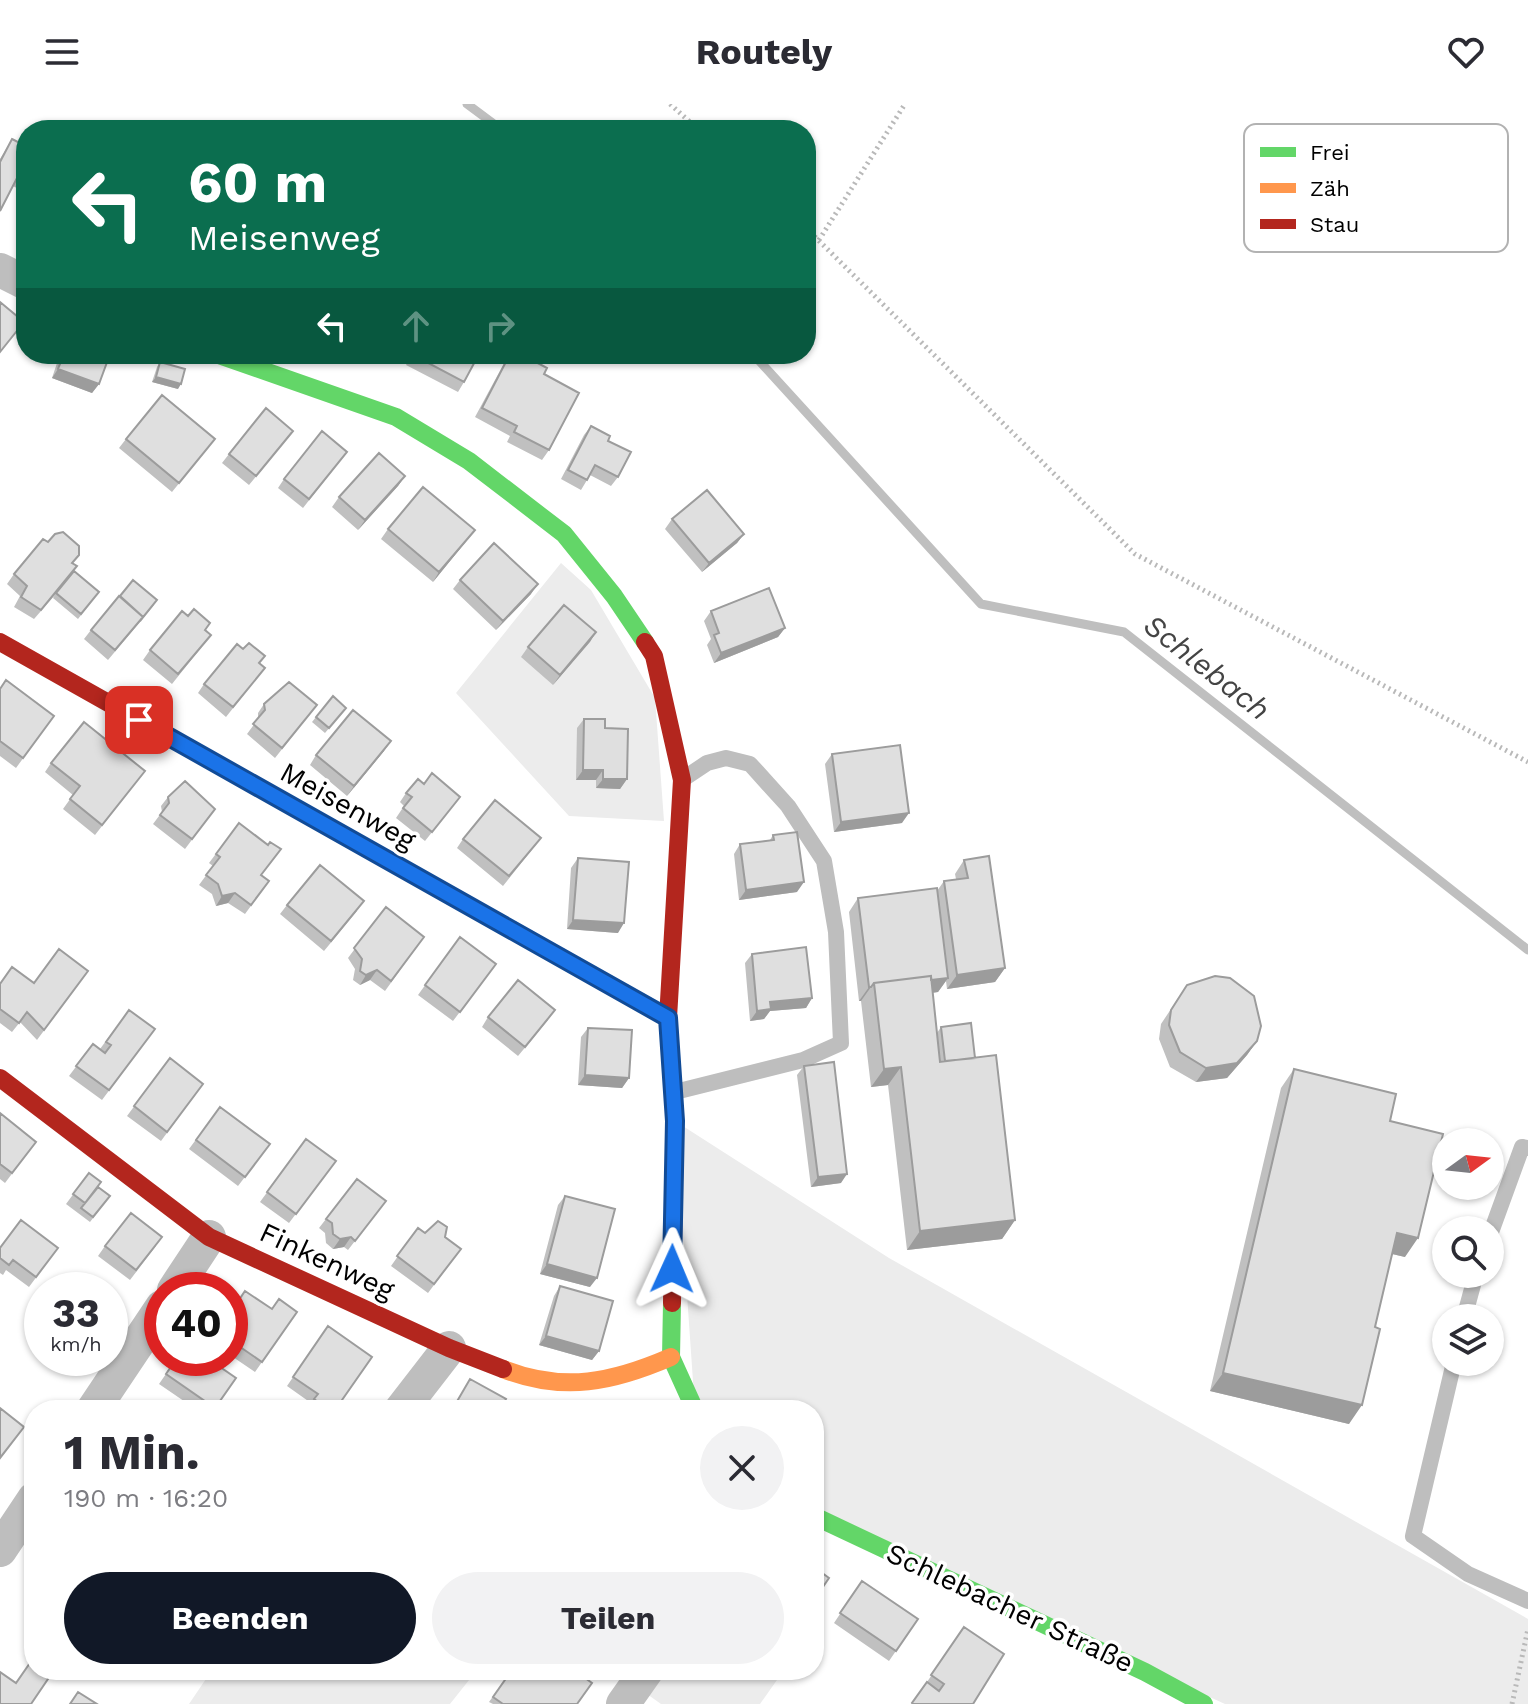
<!DOCTYPE html>
<html lang="de">
<meta charset="utf-8">
<style>
:root{--surface:#fff;--page:#f2f2f3;--text:#2b2b33;--muted:#7c7c81;--accent:#111827}
body{margin:0;font-family:"Work Sans",sans-serif;background:var(--page);color:var(--text);height:100vh;display:flex;flex-direction:column;font-size:30px;white-space:nowrap}
*{box-sizing:border-box;margin:0}
p{font-size:26px;color:var(--muted)}
.icon{flex:none;width:44px;height:44px;fill:none;stroke:currentColor;stroke-width:2;stroke-linecap:round;stroke-linejoin:round}
.map{position:relative;flex:1;overflow:hidden}
.drawer{position:absolute;left:24px;top:1296px;width:800px;height:280px;display:flex;flex-direction:column;background:var(--surface);border-radius:32px;box-shadow:0 2px 6px #0004}
.drawer>*{flex:none}
.top-card{position:absolute;left:16px;top:16px;width:800px;height:244px;border-radius:32px;box-shadow:0 2px 6px #0004;background:#0b6e4f;color:#fff;overflow:hidden}
.needle{width:52px;rotate:75deg}
.fabs{position:absolute;left:1432px;top:1024px;display:grid;gap:16px}
.fabs a{display:grid;place-items:center;width:72px;height:72px;border-radius:50%;background:var(--surface);box-shadow:0 2px 6px #0004;font-size:40px}
.speed{position:absolute;left:24px;top:1168px;display:flex;gap:16px;font-size:40px;font-weight:700;text-align:center}
.speed>*{display:grid;place-content:center;width:104px;height:104px;border-radius:50%;background:var(--surface);box-shadow:0 2px 6px #0004;line-height:1}
.speed small{font-size:20px;font-weight:400}
.speed .limit{border:12px solid #d22;background:#fff;color:#111}
.pin{position:absolute;display:grid;place-items:center;width:68px;height:68px;color:#fff;margin:-34px;border-radius:16px;box-shadow:0 4px 12px #0006}
.me{position:absolute;width:88px;margin:-44px;rotate:1deg;stroke-linejoin:round;filter:drop-shadow(0 0 6px #0008)}
.turn{display:flex;align-items:center;gap:28px;height:168px;padding:0 40px;font-size:36px}
.turn .icon{width:104px;height:104px;stroke-width:2.5}
.turn b{display:block;font-size:56px;line-height:68px}
.lanes{display:flex;align-items:center;height:76px;padding:0 40px;background:#0003;justify-content:center;gap:40px;direction:ltr}
.lanes .off{opacity:.35}
.round{display:grid;place-items:center;flex:none;width:84px;height:84px;border-radius:42px;background:var(--page)}
.overview{display:flex;align-items:center;justify-content:space-between;height:136px;padding:0 40px}
h1{font-size:48px;font-weight:700;line-height:60px}
.primary-button{display:flex;gap:16px;margin-top:auto;padding:16px 40px}
.primary-button a{flex:1;height:92px;border-radius:48px;background:var(--accent);color:#fff;font-size:32px;font-weight:700;line-height:92px;text-align:center}
.primary-button a+a{background:var(--page);color:var(--text)}
header{display:flex;justify-content:space-between;align-items:center;height:104px;padding:0 40px;background:var(--surface);font-size:36px;font-weight:700}
.map>svg:first-child{display:block}
.green{fill:#ececec}
.lines{fill:none;stroke-linecap:round;stroke-linejoin:round}
.stream{stroke:#bfbfbf;stroke-width:9}
.path{stroke:#b9b9b9;stroke-width:5;stroke-dasharray:2 4;stroke-linecap:butt}
.lane{stroke:#bebebe;stroke-width:16}
.street{stroke:#bebebe;stroke-width:34}
.fast{stroke:#63d668;stroke-width:18}
.slow{stroke:#ff974d;stroke-width:18}
.jam{stroke:#b3261e;stroke-width:18}
.wall{fill:#c0c0c0}
.shaded-wall{fill:#9c9c9c}
.building{fill:#dfdfdf;stroke:#9c9c9c;stroke-width:2}
.route-casing{stroke:#114b97;stroke-width:20}
.route{stroke:#1a73e8;stroke-width:14}
.labels{text-anchor:middle;dominant-baseline:central;stroke-width:7;stroke-linejoin:round;paint-order:stroke}
.street-label{font-size:28px;fill:#000;stroke:#fff}
.water-label{font-size:30px;font-style:italic;fill:#444;stroke:#fff}
.key{fill:#fff;stroke:#b2b2b2;stroke-width:2}
.key-label{font-size:22px;fill:#000}
</style>
<header><svg class="icon" aria-label="menu" viewBox="0 0 24 24"><path d="M4 6h16M4 12h16M4 18h16"/></svg>Routely<svg class="icon" aria-label="heart" viewBox="0 0 24 24"><path d="M12 20l-8-8c-3-5 5-10 8-4 3-6 11-1 8 4z"/></svg></header>
<div class="map">
<svg width="1528" height="1600" viewBox="0 0 1528 1600">
<rect width="100%" height="100%" fill="#fff"/>
<path class="green" d="M561,459L591,486L655,594L664,717L569,712L456,589Z
M675,1017L889,1154L1528,1515V1600H1225L814,1412V1306H695Z
M212,1566H477L450,1600H189Z
M663,1566H784L760,1600H661L647,1590Z"/>
<g class="lines">
<path class="stream" d="M467,0L502,26
M753,250L981,500L1124,528L1528,846"/>
<path class="path" d="M670,0L699,26
M806,124L1135,450L1528,658
M819,136L905,0
M1512,1600L1528,1525"/>
<path class="lane" d="M675,988L803,956L841,939L836,828L824,757L788,702L750,660L726,654L707,659L683,675
M1490,1131L1522,1043L1528,1044
M1464,1214L1476,1170
M1454,1258L1413,1432L1468,1470L1528,1497"/>
<path class="street" d="M0,166L26,179
M174,1186L209,1133
M93,1306L162,1203
M401,1306L449,1244
M0,1446L34,1395
M623,1600L647,1566"/>
<path class="fast" d="M216,250L396,313L469,357L564,430L614,492L645,538
M672,1199L671,1253L695,1306
M814,1412L1145,1568L1204,1600"/>
<path class="slow" d="M503,1265C564,1289 613,1278 671,1253"/>
<path class="jam" d="M0,538L668,914
M645,538L654,552L682,676L668,914L675,1017L672,1199
M0,974L209,1133L449,1244L503,1265"/>
</g>
<path class="wall" d="M12,35L26,42V89L13,82L0,107V55Z
M60,250H110L99,280L92,289L52,274Z
M337,250H353L349,256Z
M412,250H479L464,278L458,288L406,261Z
M509,250L549,346L542,356L507,338L510,332L475,313Z
M160,258L178,285L152,278L157,263Z
M591,322L608,337L618,373L611,382L590,371L581,386L561,375L584,331Z
M293,327L249,381L222,359L229,350Z
M126,335H215L172,388L119,344Z
M347,348L303,404L278,384L284,375Z
M405,372L398,382L358,426L332,403L339,393Z
M672,415L744,430L737,439L702,468L665,425Z
M388,425L475,426L433,478L381,435Z
M48,438L79,451L73,459L74,467L99,488L78,515L53,494L55,491L34,515L14,503L20,492L7,480L14,470Z
M460,476L531,490L496,526L453,485Z
M154,501L108,556L84,535L91,526Z
M711,507L785,524L778,533L714,559L707,541L711,535L704,517Z
M205,526L204,540L172,580L143,556L150,546Z
M596,528L553,581L521,553L528,543Z
M260,560L265,564L226,613L198,589L204,580Z
M0,585L54,612L16,664L0,652Z
M264,600L317,601L275,654L247,630L258,615V609Z
M346,604L325,629L312,618L316,613Z
M584,615L627,675L620,685L596,684V676H576L577,624Z
M384,647L347,692L310,661L316,651Z
M832,650L902,719L834,728L825,660Z
M51,659L145,667L95,731L63,705L73,691L45,668Z
M424,680L460,693L425,737L396,714L404,702L400,698L406,689Z
M168,693L215,705L185,745L153,720L162,708L161,702Z
M239,719L262,771L269,777L245,810L228,799L216,802L212,790L199,781L213,762L209,759Z
M773,731L797,788L739,796L734,750L740,740L770,736Z
M541,734L503,782L457,744L463,735Z
M578,754L618,829L567,825L571,764Z
M964,756L1005,864L995,878L947,885L946,877L938,888L932,889L937,929L941,923L975,954L1015,1116L1002,1135L907,1146L888,981L871,983L861,897H859L849,808L858,794L937,787L944,777L956,775L955,770Z
M287,801L357,807L324,847L280,810Z
M386,803L424,833L385,887L370,876L360,881L353,876L355,865L348,854Z
M460,833L496,860L453,917L418,891Z
M752,850L812,894L806,904L770,907L764,915L750,917L745,859Z
M88,867L37,936L20,918L12,928L0,919V880L34,879Z
M1187,881L1257,937L1247,951L1227,974L1196,978L1170,963L1159,935L1161,920Z
M129,906L155,925L102,996L69,972L93,940L100,945Z
M488,913L548,916L518,952L482,923Z
M588,924L629,974L622,984L578,981L581,933Z
M170,954L203,980L161,1037L127,1012Z
M804,962L841,1079L811,1083L797,971Z
M1294,965L1390,1017L1405,1153L1392,1150L1349,1320L1210,1287L1281,984Z
M220,1003L270,1040L238,1082L189,1045Z
M0,1009L29,1047L5,1079L0,1075Z
M306,1035L336,1057L289,1119L260,1098Z
M89,1069L98,1083L110,1092L90,1118L66,1100Z
M565,1092L590,1183L540,1170L558,1101Z
M379,1106L348,1146L344,1143L333,1145L326,1139L325,1129L319,1124L326,1115Z
M418,1124L425,1129L445,1133L461,1145L428,1189L391,1162Z
M105,1142H156L130,1176L98,1152Z
M0,1144H58L29,1183L6,1166L3,1171L0,1169Z
M560,1182L599,1247L592,1256L539,1241L554,1192Z
M245,1187L272,1205L297,1208L255,1268L230,1251V1231L234,1224L230,1221V1209Z
M328,1222L335,1306H309L307,1305L311,1299L287,1282Z
M177,1254L236,1274L213,1306H197L159,1280Z
M862,1477L918,1515L889,1557L834,1519Z
M964,1523L973,1600H912L925,1581Z
M512,1566L577,1600H493L489,1598Z"/>
<path class="shaded-wall" d="M58,265L99,280L92,289L52,274Z
M156,273L181,280L178,285L152,278Z
M405,372L398,382L358,426L365,416Z
M475,426L468,435L433,478L439,468Z
M744,430L737,439L702,468L709,459Z
M538,480L531,490L496,526L503,517Z
M785,524L778,533L714,559L721,549Z
M596,528L590,538L553,581L560,571Z
M391,637L384,647L347,692L354,682Z
M583,666H603L596,676H576Z
M603,675H627L620,685L596,684Z
M909,709L902,719L834,728L841,718Z
M804,778L797,788L739,796L746,786Z
M235,789L228,799L216,802L222,792Z
M573,816L624,819L618,829L567,825Z
M1005,864L995,878L947,885L957,871Z
M377,866L370,876L360,881L366,871Z
M948,874L938,888L876,896L875,883Z
M869,883H871L861,897H859Z
M812,894L806,904L770,907L764,915L750,917L757,907L770,898Z
M1257,937L1247,951L1227,974L1196,978L1206,964Z
M901,963L888,981L871,983L884,965Z
M585,971L629,974L622,984L578,981Z
M847,1070L841,1079L811,1083L818,1073Z
M1015,1116L1002,1135L907,1146L920,1127Z
M1397,1129L1418,1134L1405,1153L1384,1148Z
M351,1133L344,1143L333,1145L340,1135Z
M547,1160L597,1174L590,1183L540,1170Z
M546,1232L599,1247L592,1256L539,1241Z
M1223,1269L1362,1301L1349,1320L1210,1287Z"/>
<path class="building" d="M12,35L26,42V76L18,72L0,107V58Z
M0,198L24,218L0,248Z
M64,250H110L99,280L58,265Z
M414,250H479L464,278L413,251Z
M510,250H521L547,264L544,270L579,289L549,346L514,328L517,322L482,304Z
M160,258L185,265L181,280L156,273Z
M162,291L215,335L179,379L126,335Z
M266,304L293,327L256,372L229,350Z
M591,322L610,332L608,337L631,348L618,373L595,361L587,376L568,366Z
M322,327L347,348L309,395L284,375Z
M379,349L405,372L365,416L339,393Z
M423,383L475,426L439,468L388,425Z
M707,386L744,430L709,459L672,415Z
M63,428L79,442V451L72,459L77,462L41,506L21,493L27,482L14,470L43,435L48,438L55,430Z
M494,439L538,480L503,517L460,476Z
M74,467L99,488L81,510L56,489Z
M133,476L157,496L140,517L143,513L120,492Z
M769,484L785,524L721,549L714,531L719,529L711,507Z
M119,492L143,513L115,546L91,526Z
M564,501L596,528L560,571L528,543Z
M194,505L210,519L205,526L211,531L178,570L150,546L182,507L188,512Z
M249,539L265,552L259,559L265,564L233,603L204,580L237,540L243,545Z
M6,576L54,612L23,654L0,637V585Z
M289,578L317,601L282,644L253,620L265,606L264,600Z
M333,592L346,604L329,624L316,613Z
M353,606L391,637L354,682L316,651Z
M584,615H605V624L628,625L627,675H603V666H583Z
M84,618L145,667L102,721L70,695L80,682L51,659Z
M900,641L909,709L841,718L832,650Z
M432,669L460,693L432,728L403,704L412,693L406,689L418,675L424,680Z
M185,677L215,705L192,735L160,711L169,699L168,693Z
M495,696L541,734L509,772L463,735Z
M239,719L268,741L270,738L281,745L261,771L269,777L251,801L235,789L222,792L218,780L206,771L220,753L216,750Z
M797,728L804,778L746,786L740,740L774,736L773,731Z
M989,752L1005,864L957,871L944,777L968,774L964,756Z
M578,754L629,758L624,819L573,816Z
M320,761L364,797L331,837L287,801Z
M937,784L948,874L931,876V872L874,879L871,883H869L858,794Z
M386,803L424,833L391,877L377,866L366,871L360,867L362,855L354,844Z
M460,833L496,860L460,908L425,881Z
M806,843L812,894L770,898L771,905L757,907L752,850Z
M59,845L88,867L44,926L27,908L19,919L0,905V880L12,863L34,879Z
M931,872L940,958L996,951L1015,1116L920,1127L901,963L884,965L874,879Z
M1215,872L1230,874L1254,892L1261,922L1257,937L1237,959L1206,964L1180,948L1169,921L1171,906L1187,881Z
M518,876L555,906L525,943L488,913Z
M129,906L155,925L109,986L76,962L93,940L105,949L111,941L106,938Z
M971,919L975,954L945,957L941,923Z
M588,924L632,926L629,974L585,971Z
M170,954L203,980L167,1028L134,1002Z
M834,958L847,1070L818,1073L804,962Z
M1294,965L1396,990L1390,1017L1443,1030L1418,1134L1397,1129L1375,1223L1380,1225L1362,1301L1223,1269Z
M220,1003L270,1040L245,1073L196,1036Z
M0,1009L36,1038L12,1069L0,1060Z
M306,1035L336,1057L296,1110L267,1088Z
M89,1069L101,1078L85,1099L73,1090Z
M357,1075L386,1097L355,1137L351,1133L340,1135L333,1130L332,1119L326,1115Z
M98,1083L110,1092L93,1113L81,1104Z
M565,1092L615,1105L597,1174L547,1160Z
M131,1109L162,1133L136,1166L105,1142Z
M21,1116L58,1144L36,1173L13,1156L9,1161L0,1154V1144Z
M438,1117L447,1123L445,1133L461,1145L434,1180L397,1152L418,1124L425,1129Z
M560,1182L613,1197L599,1247L546,1232Z
M245,1187L272,1205L279,1195L297,1208L262,1258L230,1236V1231L241,1215L231,1208Z
M328,1222L372,1253L335,1306H329L314,1295L318,1290L293,1273Z
M177,1254H207L236,1274L215,1304L166,1270Z
M470,1275L506,1295L500,1306H452Z
M0,1304L24,1323L0,1354Z
M814,1463L829,1474L814,1496Z
M862,1477L918,1515L896,1547L840,1509Z
M964,1523L1004,1550L973,1600H913L912,1599L927,1578L939,1587L944,1580L931,1571Z
M32,1556L34,1557V1566H47L52,1569L31,1600H0V1568L16,1579Z
M512,1566H574L592,1579L577,1600H503L493,1593Z
M78,1588L97,1600H70Z"/>
<g class="lines">
<g class="route-casing">
<path id="route" d="M139,616L668,914L675,1017L672,1165"/>
</g>
<use href="#route" class="route"/>
</g>
<g class="labels">
<g class="street-label">
<text transform="translate(348 702) rotate(29)">Meisenweg</text>
<text transform="translate(327 1157) rotate(25)">Finkenweg</text>
<text transform="translate(1010 1504) rotate(25)">Schlebacher Straße</text>
</g>
<g class="water-label">
<text transform="translate(1207 563) rotate(38)">Schlebach</text>
</g>
</g>
<rect x="1244" y="20" width="264" height="128" rx="12" class="key"/>
<rect x="1260" y="43" width="36" height="10" fill="#63d668"/>
<rect x="1260" y="79" width="36" height="10" fill="#ff974d"/>
<rect x="1260" y="115" width="36" height="10" fill="#b3261e"/>
<g class="key-label">
<text x="1310" y="56">Frei</text>
<text x="1310" y="92">Zäh</text>
<text x="1310" y="128">Stau</text>
</g>
</svg>
<div class="fabs">
<a><svg class="needle" viewBox="-14 -14 28 28"><path d="M0-13l5 13h-10z" fill="#e53935"/><path d="M0 13l5-13h-10z" fill="#7c7c81"/></svg></a>
<a><svg class="icon" aria-label="search" viewBox="0 0 24 24"><circle cx="10" cy="10" r="6"/><path d="M15 15l6 6"/></svg></a>
<a><svg class="icon" aria-label="layers" viewBox="0 0 24 24"><path d="M12 4l9 5-9 5-9-5zM3 14l9 5 9-5"/></svg></a>
</div>
<div class="speed"><div>33<small>km/h</small></div><div class="limit">40</div></div>
<div class="pin" style="left:139px;top:616px;background:#d93025"><svg class="icon" aria-label="arrive" viewBox="0 0 24 24"><path d="M6 21V4h12l-3 4 3 4H6"/></svg></div>
<svg class="me" style="left:672px;top:1165px" viewBox="-20 -20 40 40"><path d="M0-17L14 15 0 8-14 15z" fill="#1a73e8" stroke="#fff" stroke-width="4"/></svg>
<div class="top-card">
<div class="turn"><svg class="icon" aria-label="left" viewBox="0 0 24 24"><path d="M17 20v-9H6M10 6l-5 5 5 5"/></svg><div><b>60 m</b>Meisenweg</div></div>
<div class="lanes"><svg class="icon" aria-label="left" viewBox="0 0 24 24"><path d="M17 20v-9H6M10 6l-5 5 5 5"/></svg><svg class="icon off" aria-label="ahead" viewBox="0 0 24 24"><path d="M12 20V5M6 11l6-6 6 6"/></svg><svg class="icon off" aria-label="right" viewBox="0 0 24 24"><path d="M7 20v-9h11M14 6l5 5-5 5"/></svg></div>
</div>
<section class="drawer">
<div class="overview"><div><h1>1 Min.</h1><p>190 m · 16:20</p></div><a class="round"><svg class="icon" aria-label="close" viewBox="0 0 24 24"><path d="M6 6l12 12M18 6L6 18"/></svg></a></div>
<div class="primary-button"><a>Beenden</a><a>Teilen</a></div>
</section>
</div>
